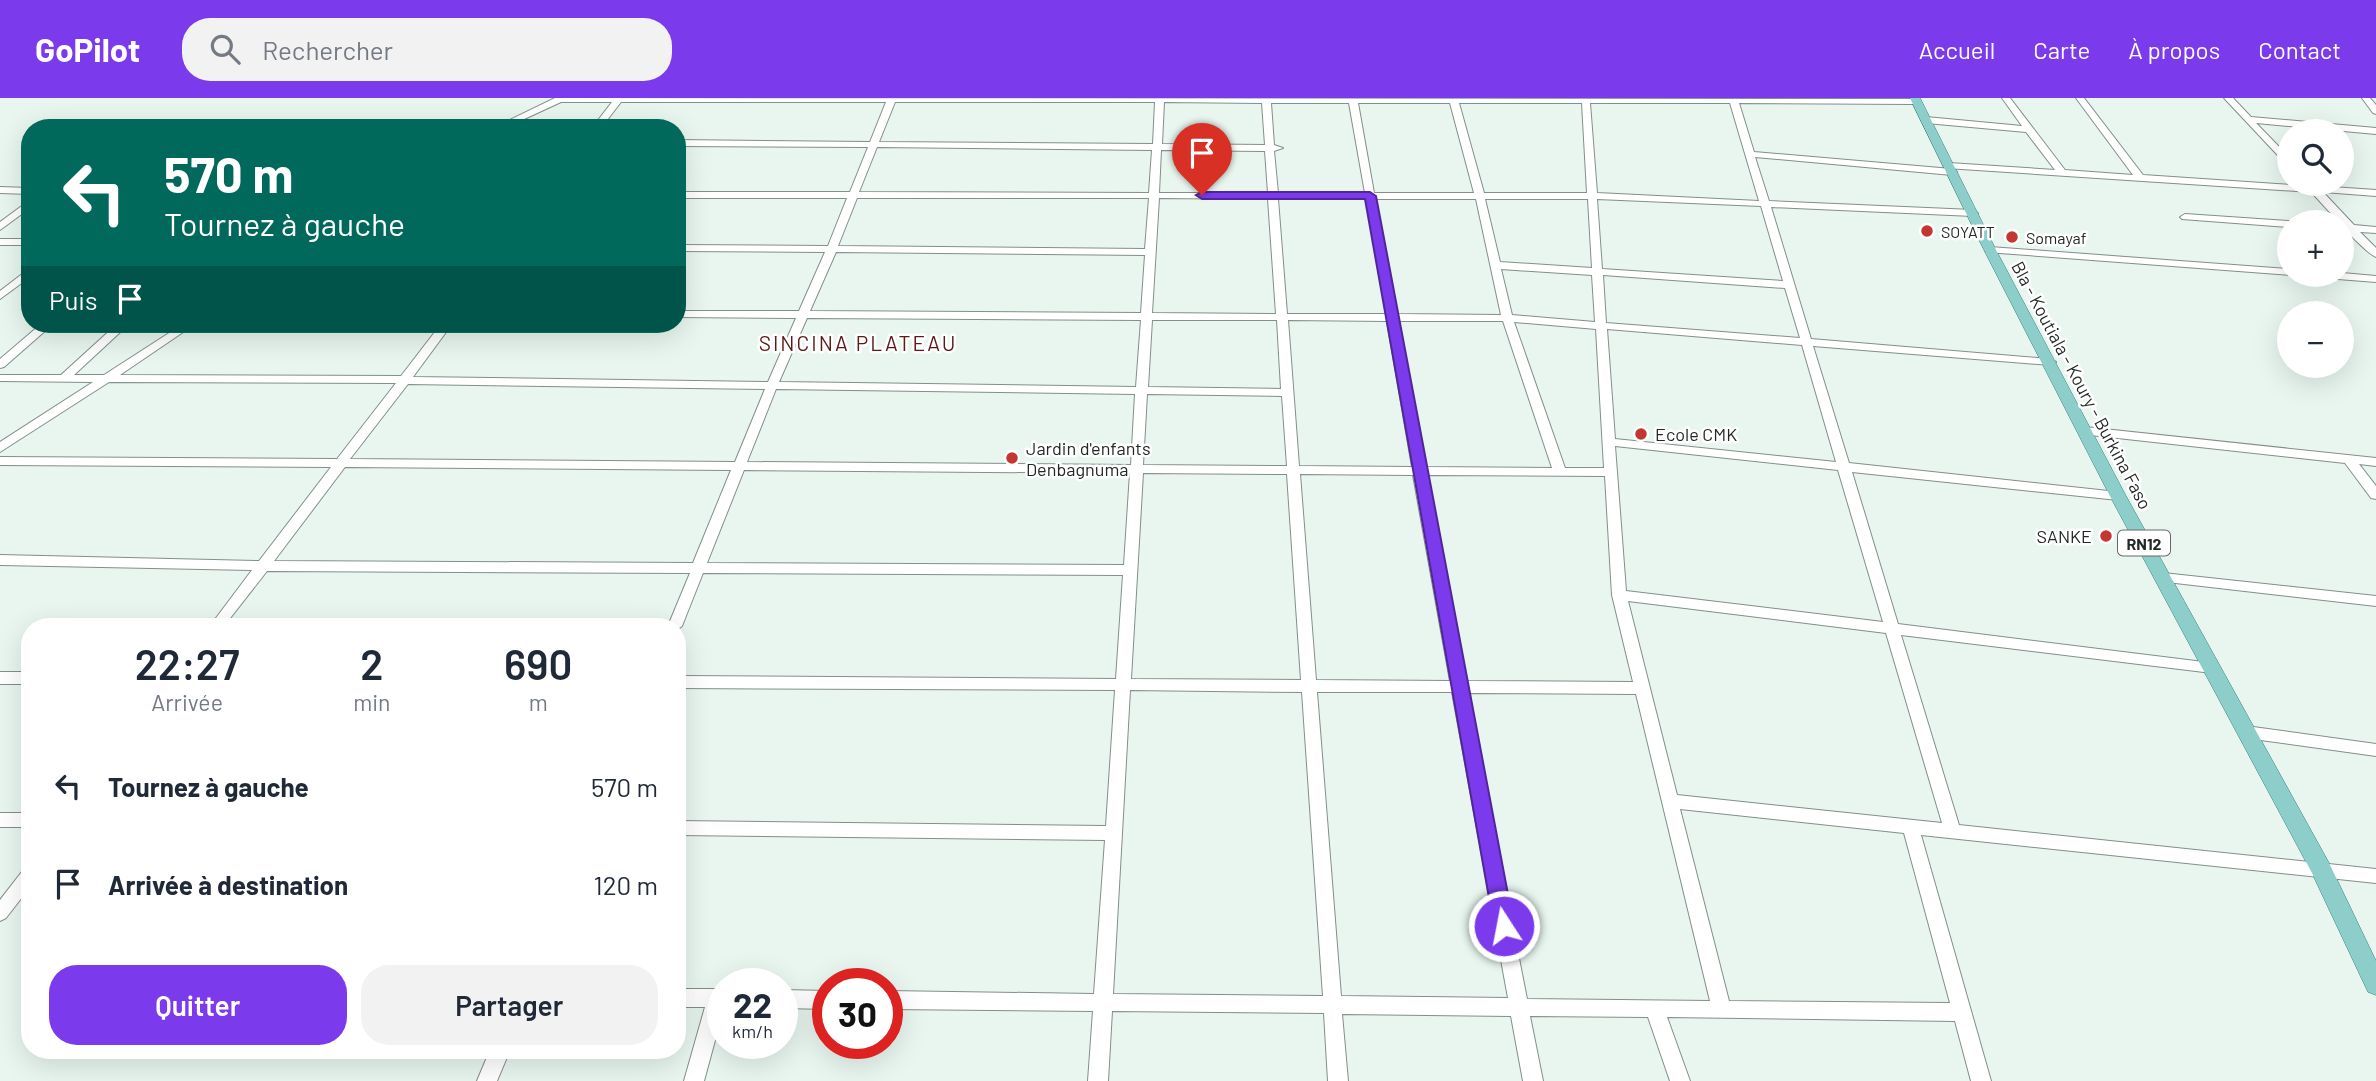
<!DOCTYPE html>
<html lang="fr">
<meta charset="utf-8">
<style>
:root{--surface:#fff;--page:#f2f2f3;--text:#1f2937;--muted:#747a83;--accent:#7c3aed}
body{margin:0;font-family:Barlow,sans-serif;background:var(--page);color:var(--text);height:100vh;display:flex;flex-direction:column;font-size:26px;white-space:nowrap}
*{box-sizing:border-box;margin:0}
p{font-size:23px;color:var(--muted)}
.icon{flex:none;width:38px;height:38px;fill:none;stroke:currentColor;stroke-width:2;stroke-linecap:round;stroke-linejoin:round}
.map{position:relative;flex:1;overflow:hidden}
.details{position:absolute;left:21px;top:520px;width:665px;height:441px;display:flex;flex-direction:column;background:var(--surface);border-radius:28px;box-shadow:0 7px 28px #0002}
.details>*{flex:none}
.hud{position:absolute;left:21px;top:21px;width:665px;height:214px;border-radius:28px;box-shadow:0 7px 28px #0002;background:#00695c;color:#fff;overflow:hidden}
.tools{position:absolute;left:2277px;top:21px;display:grid;gap:14px}
.tools a{display:grid;place-items:center;width:77px;height:77px;border-radius:50%;background:var(--surface);box-shadow:0 7px 28px #0002;font-size:35px}
.speed{position:absolute;left:707px;top:870px;display:flex;gap:14px;font-size:35px;font-weight:700;text-align:center}
.speed>*{display:grid;place-content:center;width:91px;height:91px;border-radius:50%;background:var(--surface);box-shadow:0 7px 28px #0002;line-height:1}
.speed small{font-size:18px;font-weight:400}
.speed .limit{border:10px solid #d22;background:#fff;color:#111}
.pin{position:absolute;display:grid;place-items:center;width:60px;height:60px;color:#fff;margin:-72px -30px;border-radius:50% 50% 50% 0;rotate:-45deg;box-shadow:0 0 7px #0007}
.pin .icon{rotate:45deg}
.me{position:absolute;width:77px;margin:-38px;rotate:349deg;stroke-linejoin:round;filter:drop-shadow(0 0 5px #0008)}
.turn{display:flex;align-items:center;gap:24px;height:147px;padding:0 28px;font-size:32px}
.turn .icon{width:91px;height:91px;stroke-width:2.5}
.turn b{display:block;font-size:49px;line-height:60px}
.then{display:flex;align-items:center;height:66px;padding:0 28px;background:#0003;gap:14px;font-size:26px}
.eta{display:flex;justify-content:space-evenly;align-items:center;height:119px;text-align:center}
.eta b{font-size:42px;font-weight:600;line-height:49px}
.action{display:flex;gap:14px;margin-top:auto;padding:14px 28px}
.action a{flex:1;height:80px;border-radius:28px;background:var(--accent);color:#fff;font-size:28px;font-weight:600;line-height:80px;text-align:center}
.action a+a{background:var(--page);color:var(--text)}
ul{padding:0;list-style:none}
li{display:flex;align-items:center;gap:21px;height:98px;padding:0 28px}
li div{flex:1}
li b{display:block;font-size:26px}
li em{font-style:normal}
header{display:flex;align-items:center;gap:42px;box-sizing:border-box;height:98px;padding:0 35px;background:var(--accent);color:#fff}
header strong{font-size:33px}
nav{display:flex;gap:38px;margin-inline-start:auto;font-size:24px}
.search{width:490px;height:63px;background:var(--page);display:flex;align-items:center;gap:18px;box-sizing:border-box;padding:0 24px;border-radius:28px;color:var(--muted);font-size:26px}
.map>svg:first-child{display:block}
.lines{fill:none;stroke-linecap:round;stroke-linejoin:round}
.minor-casing{stroke:#838f89;stroke-width:2}
.major-casing{stroke:#367f7b;stroke-width:1}
.minor{fill:#fff;fill-rule:evenodd}
.major{fill:#8dcecb;fill-rule:evenodd}
.route{fill:#7c3aed;stroke:#51269a;stroke-width:2}
.poi-dot{fill:#c43631;stroke:#fff;stroke-width:2.5}
.labels{text-anchor:middle;dominant-baseline:central;stroke-width:5;stroke-linejoin:round;paint-order:stroke}
.far-poi-label{font-size:16px;fill:#222825;stroke:#fff;text-anchor:start}
.shield{fill:#fff;stroke:#646866;stroke-width:2}
.shield-label{font-size:16px;font-weight:bold;fill:#222825}
.street-label{font-size:18px;fill:#222825;stroke:#fff}
.poi-label{font-size:18px;fill:#222825;stroke:#fff;text-anchor:start}
.quarter-label{font-size:21px;letter-spacing:2px;fill:#5e1916;stroke:#fff}
</style>
<header>
<strong>GoPilot</strong>
<div class="search"><svg class="icon" aria-label="search" viewBox="0 0 24 24"><circle cx="10" cy="10" r="6"/><path d="M15 15l6 6"/></svg>Rechercher</div>
<nav><a>Accueil</a><a>Carte</a><a>À propos</a><a>Contact</a></nav>
</header>
<div class="map">
<svg width="2376" height="983" viewBox="0 0 2376 983">
<rect width="100%" height="100%" fill="#e8f6ef"/>
<g class="lines">
<g class="minor-casing">
<path id="minor" d="M555,0L1918,1V5L1915,6L1739,5L1754,54L1952,71L1957,74L1952,77L1755,59L1769,103L1973,112L1978,115L1973,118L1771,109L1811,241L2050,261L2056,264L2050,267L1813,248L1849,365L2118,394L2124,398L2118,402L1852,374L1898,526L2212,565L2217,566L2219,570L2217,574L2212,575L1901,537L1959,727L2376,771V785L1921,737L1991,983H1971L1955,923L1667,919L1690,983H1670L1648,919L1530,918L1543,983H1523L1511,918L1342,916L1348,983H1328L1324,915L1112,913L1108,983H1088L1093,913L887,911V893L1094,896L1105,742L677,737V723L1106,728L1115,592L677,590V578L1116,581L1123,477L703,475L682,528L677,532V528H668L690,475L267,473L224,528H210L252,472L0,467V457L259,463L331,369L0,367V359L337,361L396,285L109,284L0,354V344L93,284L0,283V277H61L117,226H129L74,277H104L183,226H195L120,277L401,278L441,226H452L413,279L768,284L796,220L677,219V213H799L825,154L677,153V147L828,148L847,100H677V94H850L868,49L677,48V42L870,44L886,4H621L601,30H592L612,4H561L505,30H493ZM895,4H1155L1153,46L879,44ZM1164,4L1262,5L1265,47L1162,46ZM1271,5H1349L1365,95H1278L1274,53L1283,50L1274,47ZM1358,5H1450L1474,95H1374ZM1459,5H1582L1587,95H1484ZM1590,5H1730L1759,103L1597,95ZM877,49L1152,52L1149,95L859,94ZM1161,52L1265,53L1268,95H1159ZM857,100H1149L1145,151L838,148ZM1159,100L1268,101L1276,216L1152,215ZM1278,101H1366L1386,216H1287ZM1375,101H1476L1501,217L1397,216ZM1485,101H1588L1592,170L1500,164ZM1597,101L1761,108L1783,183L1602,171ZM836,154L1145,157L1141,215L810,213ZM1501,171L1592,177L1595,224L1512,217ZM1603,177L1785,190L1800,240L1606,225ZM807,220L1141,222L1136,289L779,284ZM1152,222H1277L1281,291L1148,289ZM1288,222L1387,223L1412,369L1299,368ZM1398,223H1503L1552,370L1425,369ZM1514,224L1596,231L1604,370H1565ZM1607,231L1802,247L1836,364L1615,341ZM408,286L765,291L735,364L350,361ZM776,291L1135,296L1131,367L747,364ZM1147,296L1282,298L1287,368L1143,367ZM1615,348L1838,372L1883,524L1626,493ZM345,369L731,372L693,465L274,463ZM744,372L1130,375L1124,467L707,465ZM1143,375L1287,376L1301,582L1131,581ZM1300,376L1413,377L1450,583L1316,582ZM1426,377L1605,378L1612,497L1633,584L1465,583ZM1628,503L1886,535L1942,725L1677,697ZM1130,592L1302,594L1323,898L1113,896ZM1317,594H1452L1508,900L1341,898ZM1467,595L1636,596L1710,903L1527,901ZM1680,711L1904,735L1950,905L1729,903Z
M2002,0H2010L2065,72L2133,77L2076,0H2084L2143,77L2306,88V86H2314L2317,88L2376,92V98L2323,94L2354,127L2376,129V135L2360,134L2376,150V159C2361,152 2326,109 2311,94L1946,70L1944,68L1949,65L2055,72L2026,34L1926,25L1922,22L1926,19L2022,28Z
M2224,0H2233L2251,19L2376,30V36L2256,25L2289,59V67L2286,66Z
M2362,0H2370L2376,7V16L2373,15Z
M0,89L30,90V96L0,95Z
M30,102V110L0,132V124Z
M2185,116L2289,123L2293,124H2289V129L2182,121L2180,119Z
M0,141H30V147H0Z
M1990,149L2289,171L2291,177L1986,154L1985,152Z
M30,170V179L0,201V193Z
M2342,175L2376,178V184L2325,180L2320,177Z
M41,226H53L4,269L0,270V261Z
M2085,329L2376,360V368L2359,366L2376,388V401L2371,400L2345,365L2081,336L2079,333Z
M2163,475L2376,498V508L2158,483L2156,480L2158,477Z
M0,574H30V586H0Z
M2246,628L2376,646V658L2246,640L2240,638L2238,634L2240,630Z
M0,715H30V729H0Z
M30,769V789L6,820L0,823V802L24,771Z
M677,891H723V913L704,983H684L705,909H677Z
M782,892L828,893V911L782,910Z
M490,952H510L497,983H477Z"/>
</g>
<g class="major-casing">
<path id="major" d="M1910,0H1920L1996,152L2126,398L2329,765L2376,863V897L2368,894L2312,775L2110,398L1984,152Z"/>
</g>
<use href="#minor" class="minor"/>
<use href="#major" class="major"/>
</g>
<path class="route" d="M1370,94L1376,98L1514,828L1511,834L1504,837L1497,834L1494,828L1365,101H1202L1196,97L1202,94Z"/>
<g class="poi-dot">
<circle cx="1927" cy="133" r="7"/>
<circle cx="2012" cy="139" r="7"/>
<circle cx="1641" cy="336" r="7"/>
<circle cx="1012" cy="360" r="7"/>
<circle cx="2106" cy="438" r="7"/>
</g>
<g class="labels">
<g class="far-poi-label">
<text x="1941" y="133">SOYATT</text>
<text x="2026" y="139">Somayaf</text>
</g>
<rect class="shield" x="2118" y="432.5" width="52" height="25" rx="5"/>
<g class="shield-label">
<text x="2144" y="445">RN12</text>
</g>
<g class="street-label">
<text transform="translate(2082 287) rotate(62)">Bla - Koutiala - Koury - Burkina Faso</text>
</g>
<g class="poi-label">
<text x="1655" y="336">Ecole CMK</text>
<text x="1026" y="350">Jardin d'enfants<tspan x="1026" dy="21">Denbagnuma</tspan></text>
<text x="2092" y="438" text-anchor="end">SANKE</text>
</g>
<g class="quarter-label">
<text x="858" y="244">SINCINA PLATEAU</text>
</g>
</g>
</svg>
<div class="tools">
<a><svg class="icon" aria-label="search" viewBox="0 0 24 24"><circle cx="10" cy="10" r="6"/><path d="M15 15l6 6"/></svg></a>
<a>+</a>
<a>−</a>
</div>
<div class="speed"><div>22<small>km/h</small></div><div class="limit">30</div></div>
<div class="pin" style="left:1202px;top:97px;background:#d93025"><svg class="icon" aria-label="arrive" viewBox="0 0 24 24"><path d="M6 21V4h12l-3 4 3 4H6"/></svg></div>
<svg class="me" style="left:1504px;top:828px" viewBox="-20 -20 40 40"><circle r="17" fill="#7c3aed" stroke="#fff" stroke-width="3"/><path d="M0-11L8 9 0 5-8 9z" fill="#fff"/></svg>
<div class="hud">
<div class="turn"><svg class="icon" aria-label="left" viewBox="0 0 24 24"><path d="M17 20v-9H6M10 6l-5 5 5 5"/></svg><div><b>570 m</b>Tournez à gauche</div></div>
<div class="then">Puis<svg class="icon" aria-label="arrive" viewBox="0 0 24 24"><path d="M6 21V4h12l-3 4 3 4H6"/></svg></div>
</div>
<section class="details">
<div class="eta">
<div><b>22:27</b><p>Arrivée</p></div>
<div><b>2</b><p>min</p></div>
<div><b>690</b><p>m</p></div>
</div>
<ul>
<li><svg class="icon" aria-label="left" viewBox="0 0 24 24"><path d="M17 20v-9H6M10 6l-5 5 5 5"/></svg><div><b>Tournez à gauche</b></div><em>570 m</em></li>
<li><svg class="icon" aria-label="arrive" viewBox="0 0 24 24"><path d="M6 21V4h12l-3 4 3 4H6"/></svg><div><b>Arrivée à destination</b></div><em>120 m</em></li>
</ul>
<div class="action"><a>Quitter</a><a>Partager</a></div>
</section>
</div>
